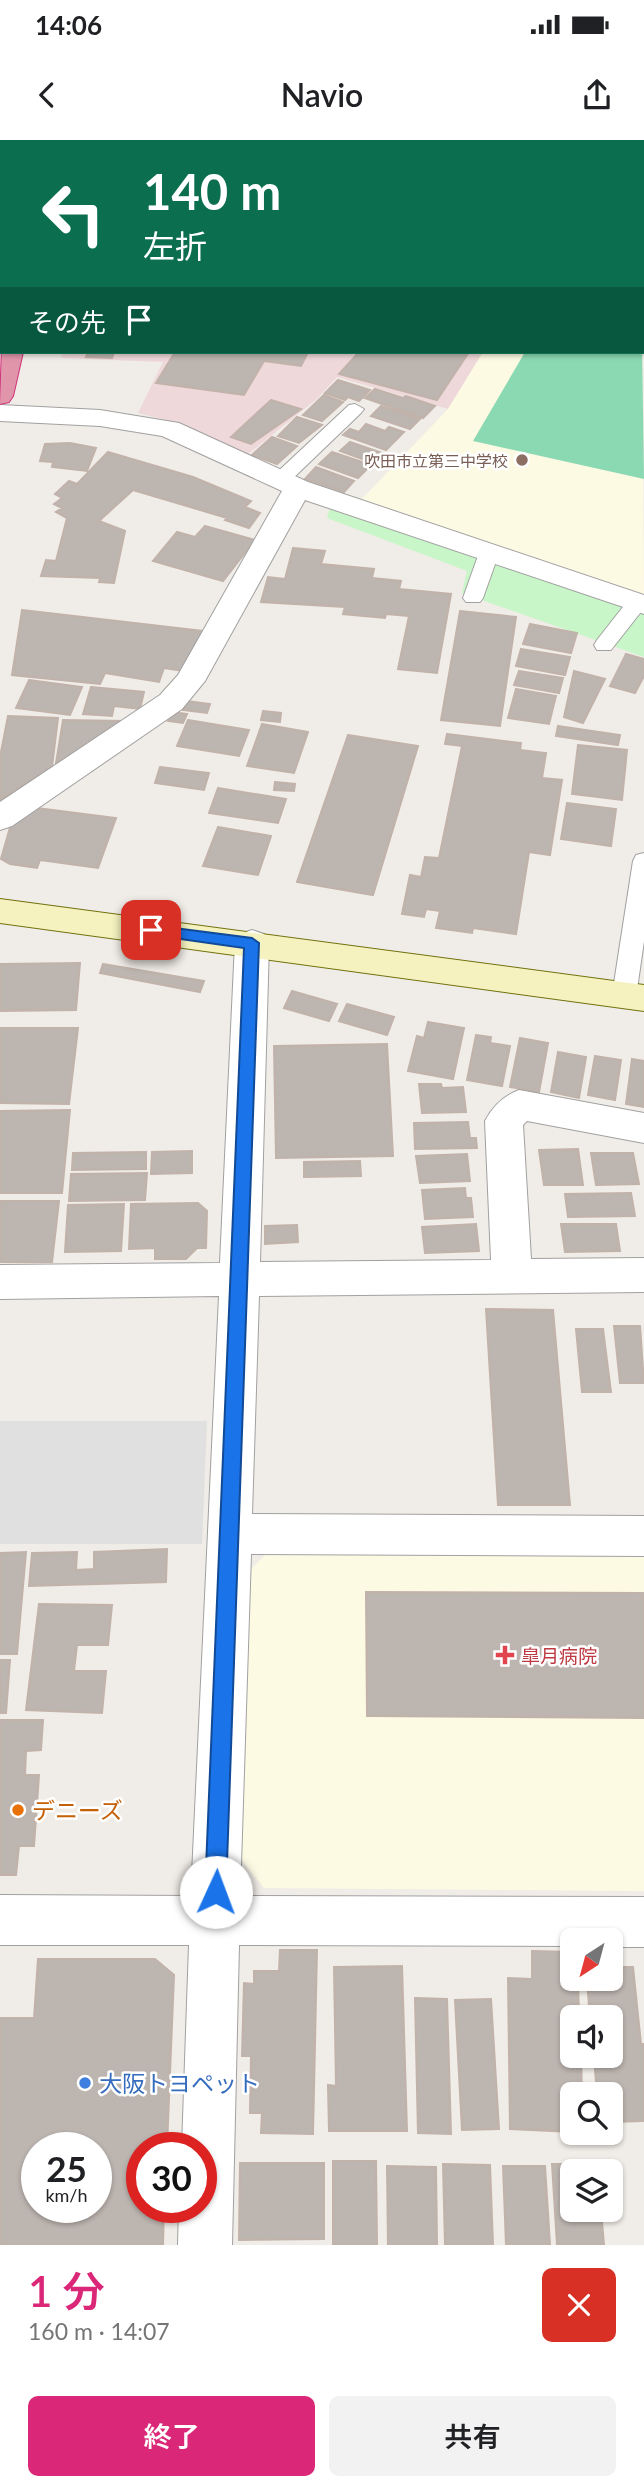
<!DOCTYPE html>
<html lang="ja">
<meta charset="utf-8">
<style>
:root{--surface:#fff;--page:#f2f2f2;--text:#202124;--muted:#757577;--accent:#db2777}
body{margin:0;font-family:Lato,"Noto Sans JP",sans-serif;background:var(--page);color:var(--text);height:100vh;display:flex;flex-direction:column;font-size:26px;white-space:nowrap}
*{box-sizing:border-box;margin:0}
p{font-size:23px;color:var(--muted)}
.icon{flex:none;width:38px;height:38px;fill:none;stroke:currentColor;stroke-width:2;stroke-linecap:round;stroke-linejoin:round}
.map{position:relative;height:2105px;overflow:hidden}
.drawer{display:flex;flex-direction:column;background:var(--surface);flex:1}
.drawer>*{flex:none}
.top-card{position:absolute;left:0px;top:0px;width:644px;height:214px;box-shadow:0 2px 5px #0004;background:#0b6e4f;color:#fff;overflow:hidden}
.needle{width:46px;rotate:216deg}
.buttons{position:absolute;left:560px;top:1788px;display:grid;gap:14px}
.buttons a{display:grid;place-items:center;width:63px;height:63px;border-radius:10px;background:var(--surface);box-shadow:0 2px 5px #0004;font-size:35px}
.speed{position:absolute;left:21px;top:1992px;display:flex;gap:14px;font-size:35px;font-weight:700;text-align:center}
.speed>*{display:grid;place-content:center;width:91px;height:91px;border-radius:50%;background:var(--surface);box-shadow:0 2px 5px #0004;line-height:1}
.speed small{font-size:18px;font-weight:400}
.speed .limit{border:10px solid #d22;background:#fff;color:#111}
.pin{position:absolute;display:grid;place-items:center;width:60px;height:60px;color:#fff;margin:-30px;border-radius:14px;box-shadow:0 4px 10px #0006}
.me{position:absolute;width:77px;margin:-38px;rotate:2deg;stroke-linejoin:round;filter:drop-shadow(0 0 5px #0008)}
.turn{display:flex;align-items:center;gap:24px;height:147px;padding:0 28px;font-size:32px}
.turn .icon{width:91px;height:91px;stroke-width:2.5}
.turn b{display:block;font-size:49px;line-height:60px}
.then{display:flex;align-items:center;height:66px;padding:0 28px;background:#0003;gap:14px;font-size:26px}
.round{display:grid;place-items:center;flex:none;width:74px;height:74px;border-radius:10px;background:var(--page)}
.headline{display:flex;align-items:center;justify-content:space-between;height:119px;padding:0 28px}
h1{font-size:42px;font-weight:600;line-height:52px;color:var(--accent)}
.cta{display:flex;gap:14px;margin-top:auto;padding:14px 28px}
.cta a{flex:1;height:80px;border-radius:10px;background:var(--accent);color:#fff;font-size:28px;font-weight:600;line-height:80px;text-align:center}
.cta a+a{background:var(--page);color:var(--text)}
.status{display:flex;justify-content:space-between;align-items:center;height:49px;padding:0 35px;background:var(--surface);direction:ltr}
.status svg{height:19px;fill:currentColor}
header{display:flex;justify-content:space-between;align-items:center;height:91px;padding:0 28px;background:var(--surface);font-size:32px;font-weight:600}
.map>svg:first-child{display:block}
.commercial{fill:#efd8d9}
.education{fill:#fdfae3}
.park{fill:#c9f6c8}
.pitch{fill:#8bd9b3}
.parking{fill:#e0e0e0}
.water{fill:#abd4da}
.building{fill:#bdb5b0;stroke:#c1b2aa;stroke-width:2;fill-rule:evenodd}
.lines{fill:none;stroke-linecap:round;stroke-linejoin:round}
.lane-casing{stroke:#a1a1a1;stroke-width:2}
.street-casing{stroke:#a1a1a1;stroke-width:2}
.secondary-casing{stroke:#71710d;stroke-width:2}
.highway-casing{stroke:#cf3379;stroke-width:2}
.lane{fill:#fff;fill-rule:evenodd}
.street{fill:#fff;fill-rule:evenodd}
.secondary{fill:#f5f2c0;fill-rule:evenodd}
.highway{fill:#e195ab;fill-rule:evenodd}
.route{fill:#1a73e8;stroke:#114b97;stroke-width:2}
.education-dot{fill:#8d6e63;stroke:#fff;stroke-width:2.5}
.health-dot{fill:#e0444e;stroke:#fff;stroke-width:2.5}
.food-dot{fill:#e8710a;stroke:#fff;stroke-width:2.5}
.shop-dot{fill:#3f7fe0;stroke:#fff;stroke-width:2.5}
.labels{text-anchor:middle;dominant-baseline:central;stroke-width:5;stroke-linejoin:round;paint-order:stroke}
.far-education-label{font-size:16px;fill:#785e54;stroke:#fff;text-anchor:end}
.health-label{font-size:19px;fill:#be3a42;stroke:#fff;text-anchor:start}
.near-food-label{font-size:23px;fill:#c56008;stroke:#fff;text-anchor:start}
.near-shop-label{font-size:23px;fill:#366cbe;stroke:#fff;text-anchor:start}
</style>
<div class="status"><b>14:06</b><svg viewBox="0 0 49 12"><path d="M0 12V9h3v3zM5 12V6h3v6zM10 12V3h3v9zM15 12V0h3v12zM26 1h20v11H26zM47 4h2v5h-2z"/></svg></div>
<header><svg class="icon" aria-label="back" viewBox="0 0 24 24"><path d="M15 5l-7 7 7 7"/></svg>Navio<svg class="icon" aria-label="share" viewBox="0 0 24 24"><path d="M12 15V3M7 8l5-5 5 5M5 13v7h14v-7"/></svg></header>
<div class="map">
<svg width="644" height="2105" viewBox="0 0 644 2105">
<rect width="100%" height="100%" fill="#f0ece7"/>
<path class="commercial" d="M63,212H483L448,269L337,237L318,258L247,315L177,283L138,273L163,222L61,218Z"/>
<path class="education" d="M642,146L644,454L361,360L448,269L483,212H642Z
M266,1414L644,1417V1751L264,1748L240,1718L239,1441Z"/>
<path class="park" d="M330,367L644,473V517L462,453L467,431L327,378Z"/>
<path class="pitch" d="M642,200L644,339L473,301L525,212H642Z"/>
<path class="parking" d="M0,1281H207L202,1404H0Z"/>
<path class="water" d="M0,0H644V64L642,2H2L0,67Z"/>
<path class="building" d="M88,212H114L112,218L86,217Z
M175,212H308L301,226L264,221L244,255L156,243Z
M359,212H469L437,260L339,234Z
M338,240L370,250L359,261L348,257L345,260L325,253Z
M375,249L403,258L406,256L435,266L423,278L365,258Z
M324,255L343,262L322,281L303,275Z
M271,260L301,269L251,304L231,297Z
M381,266L420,279L410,289L371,276Z
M297,277L322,285L299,303L278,296Z
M366,284L385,291L389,287L404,292L386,310L343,295L350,289L359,292Z
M272,297L297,306L277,324L252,315Z
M350,302L385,314L376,324L340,311Z
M70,303L96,308L87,331L52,327L53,322L40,321L45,304Z
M108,312L193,337L251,361L245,367L260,373L249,388L225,380L227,378L133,350L99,381L125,391L114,443L99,442L100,438L41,436L46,420L56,421L67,378L56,372L62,368L54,364L62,358L55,354L69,341L77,344Z
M332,312L371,325L358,338L319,324Z
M316,327L354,341L344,352L305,339Z
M205,386L255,400L223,441L153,421L177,392L195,397Z
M293,408L325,411L321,424L374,429L372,438L401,441L399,449L451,454L437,533L398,529L409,476L386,474L385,478L343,474L345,467L261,462L268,437L285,439Z
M22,470L204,491L183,531L164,528L159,542L105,533L100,544L12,535Z
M460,471L516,477L500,586L441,580Z
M530,484L577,493L571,513L523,504Z
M521,509L570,517L565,535L516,526Z
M626,514L644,519V536L635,553L610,546Z
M519,531L563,538L559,553L514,545Z
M574,531L605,539L583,583L564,577Z
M29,540L82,547L70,575L16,568Z
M91,547L144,552L140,569L114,566L112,576L83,574Z
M516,549L556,556L549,584L508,578Z
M187,561L210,564L207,573L183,570Z
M263,571L281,573L280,582L261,580Z
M172,572L187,574L183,583L168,581Z
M8,576L58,578L52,627L0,660V617Z
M63,580L122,581L62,623H56Z
M188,580L249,590L239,616L177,606Z
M262,584L308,592L294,633L247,626Z
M558,586L620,595L618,605L556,596Z
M447,594L521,603L520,610L546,613L542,638L562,640L550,715L529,712L516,794L473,788L472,793L436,788L440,771L426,769L424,777L402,774L410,735L421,737L425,717L439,718L462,606L445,604Z
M348,595L418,606L373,755L297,742Z
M578,605L627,610L622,660L572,654Z
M160,627L209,633L204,650L155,643Z
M275,642L295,644L294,651L274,650Z
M218,648L286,659L278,683L209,673Z
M567,663L616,669L611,706L561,699Z
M29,667L116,678L98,728L40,720L37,728L10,724L1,719L11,684Z
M218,687L271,696L258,735L203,726Z
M80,823L76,870L0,871V824Z
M103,824L204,841L200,852L100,833Z
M292,851L337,864L329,881L284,868Z
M347,864L394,877L387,895L339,881Z
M428,882L464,888L453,939L408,931L417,896L424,898Z
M0,888H78L69,964L0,963Z
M476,895L491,897L490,903L510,906L502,946L467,940Z
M520,898L548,903L539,952L510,947Z
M387,904L393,1016L276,1018L274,906Z
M558,912L586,917L579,958L551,952Z
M595,916L621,920L615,960L588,955Z
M632,919L644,921V967L626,964Z
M419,944H441L442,948L463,947L466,972L422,973Z
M70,970L62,1053H0V971Z
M468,982L470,998H476L477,1008L415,1009L414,983Z
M578,1009L583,1045H544L539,1010Z
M192,1011V1033L151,1034L152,1012Z
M146,1012V1029L72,1030L73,1013Z
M591,1013H633L639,1044L596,1045Z
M467,1014L470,1041L420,1043L416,1016Z
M360,1021L361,1036L304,1037V1022Z
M147,1033L145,1060L69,1061L71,1034Z
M465,1048L466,1058H471L473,1077L425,1079L422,1050Z
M631,1053L635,1076L568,1077L565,1054Z
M0,1061H59L52,1122H0Z
M198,1063L207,1071L206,1108H197L186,1119H155V1108L129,1109L131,1064Z
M124,1064L121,1111L65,1112L68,1065Z
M476,1084L479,1111L425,1113L422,1087Z
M561,1084H616L620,1111L565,1112Z
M297,1085L298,1102L265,1104V1086Z
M486,1169L553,1170L570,1365H498Z
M614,1186H640L644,1243H620Z
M576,1189H603L611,1252H582Z
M167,1409L166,1442L29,1446L32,1413L77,1412L76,1430L94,1429V1412Z
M26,1412L17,1514H0V1413Z
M366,1452L644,1453V1578L367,1576Z
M39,1464L112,1465L108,1505H77L74,1531H106L102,1573L26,1570Z
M0,1520H10L6,1573H0Z
M0,1580H43L41,1610L26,1611L25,1635H39L34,1706H19L16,1735H0Z
M280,1810H317L313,1994L261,1993L262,1973H250L251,1916H242L244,1843L254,1844V1831H279Z
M532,1811L572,1812V1839H578L579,1878H572V1916H581L582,1955H572V1992L510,1989L508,1838L532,1839Z
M38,1819H155L174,1835L167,2007H142V2067H164L163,2105H0V1878H34ZM37,2007H96V2067H37Z
M402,1826L407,1991H329L328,1945L336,1946L334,1827Z
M611,1827H633L641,1904H644V1981L611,1982V1955H597L594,1916H611V1878H590L587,1839H611Z
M415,1858L447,1859L451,1994L418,1993Z
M491,1859L499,1989L462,1990L455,1860Z
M333,2021H376L377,2105H333Z
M240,2023H324V2099L239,2100Z
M443,2024L490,2025L493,2105H445Z
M552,2024H597L598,2032H572V2070H601L604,2105H557Z
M387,2026L436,2027L437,2105H388Z
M503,2026H545L550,2105H506Z"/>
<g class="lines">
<g class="lane-casing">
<path id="lane" d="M355,264L364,269L361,273L287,344H273L271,340L273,336L349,265Z
M489,407L496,409L499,413L483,458L480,462H466L463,458L479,413L482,409Z
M637,457L644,458V468L611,510H597L594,505L597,500L630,458Z
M644,713V801L636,856L633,862L624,865L615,862L612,856L633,721L636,715Z"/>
</g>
<g class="street-casing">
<path id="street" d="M0,126H2V140H0Z
M0,265L100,270L179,283L308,342L644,455V474L305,360L205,541L182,569L12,686L0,690V662L160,555L178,535L282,351L162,296L100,286L0,281Z
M252,790L264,794L269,803L260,1122L491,1120L485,981C493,966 503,956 519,950L644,973V1003L527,981L523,985L531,1119L644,1118V1152L259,1156L252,1374L644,1376V1416L251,1414L240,1756L644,1757V1807H611V1801H572V1806L239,1805L232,2105H178L179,2067H201V2007H182L189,1805H0V1755L191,1756L219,1156L0,1159V1125L220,1123L235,803L240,794Z"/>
</g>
<g class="secondary-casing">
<path id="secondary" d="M0,759L644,845V871L0,783Z"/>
</g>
<g class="highway-casing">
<path id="highway" d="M46,0H68V2H46Z
M2,206V212H23L13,256L9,262L0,264Z"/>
</g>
<use href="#lane" class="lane"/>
<use href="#street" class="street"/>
<use href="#secondary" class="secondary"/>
<use href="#highway" class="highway"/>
</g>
<path class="route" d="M151,785L252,798L259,803L226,1752L223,1759L216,1762L208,1759L205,1752L244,808L146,794L144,790Z"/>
<circle class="education-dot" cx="522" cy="320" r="7"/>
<path class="health-dot" d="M501.5 1504.5h7v7h7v7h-7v7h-7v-7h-7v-7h7z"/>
<circle class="food-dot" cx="18" cy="1670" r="7"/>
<circle class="shop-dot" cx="85" cy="1943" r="7"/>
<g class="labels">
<g class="far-education-label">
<text x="508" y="320">吹田市立第三中学校</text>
</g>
<g class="health-label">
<text x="521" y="1515">皐月病院</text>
</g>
<g class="near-food-label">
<text x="32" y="1670">デニーズ</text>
</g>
<g class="near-shop-label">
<text x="99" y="1943">大阪トヨペット</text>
</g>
</g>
</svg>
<div class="buttons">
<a><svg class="needle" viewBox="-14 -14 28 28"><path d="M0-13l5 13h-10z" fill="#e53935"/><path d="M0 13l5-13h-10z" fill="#757577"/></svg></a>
<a><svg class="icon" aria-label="sound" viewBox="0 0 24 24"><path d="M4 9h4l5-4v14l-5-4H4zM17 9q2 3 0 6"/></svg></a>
<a><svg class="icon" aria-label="search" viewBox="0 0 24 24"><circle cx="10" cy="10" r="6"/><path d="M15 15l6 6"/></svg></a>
<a><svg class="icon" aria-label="layers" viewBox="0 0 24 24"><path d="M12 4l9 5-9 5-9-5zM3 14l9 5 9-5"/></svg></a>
</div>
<div class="speed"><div>25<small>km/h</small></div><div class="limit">30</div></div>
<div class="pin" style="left:151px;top:790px;background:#d93025"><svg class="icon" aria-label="arrive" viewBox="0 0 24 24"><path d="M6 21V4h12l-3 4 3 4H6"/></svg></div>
<svg class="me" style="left:216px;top:1752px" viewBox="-20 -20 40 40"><circle r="19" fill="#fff"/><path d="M0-13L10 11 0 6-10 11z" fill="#1a73e8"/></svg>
<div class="top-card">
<div class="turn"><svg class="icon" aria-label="left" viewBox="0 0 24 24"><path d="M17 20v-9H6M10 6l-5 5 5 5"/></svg><div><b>140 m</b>左折</div></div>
<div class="then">その先<svg class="icon" aria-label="arrive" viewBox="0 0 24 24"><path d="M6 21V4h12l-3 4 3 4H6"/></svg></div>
</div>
</div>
<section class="drawer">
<div class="headline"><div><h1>1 分</h1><p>160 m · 14:07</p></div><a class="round" style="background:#d93025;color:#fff"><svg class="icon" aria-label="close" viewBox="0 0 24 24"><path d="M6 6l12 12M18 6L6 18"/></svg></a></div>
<div class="cta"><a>終了</a><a>共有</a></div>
</section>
